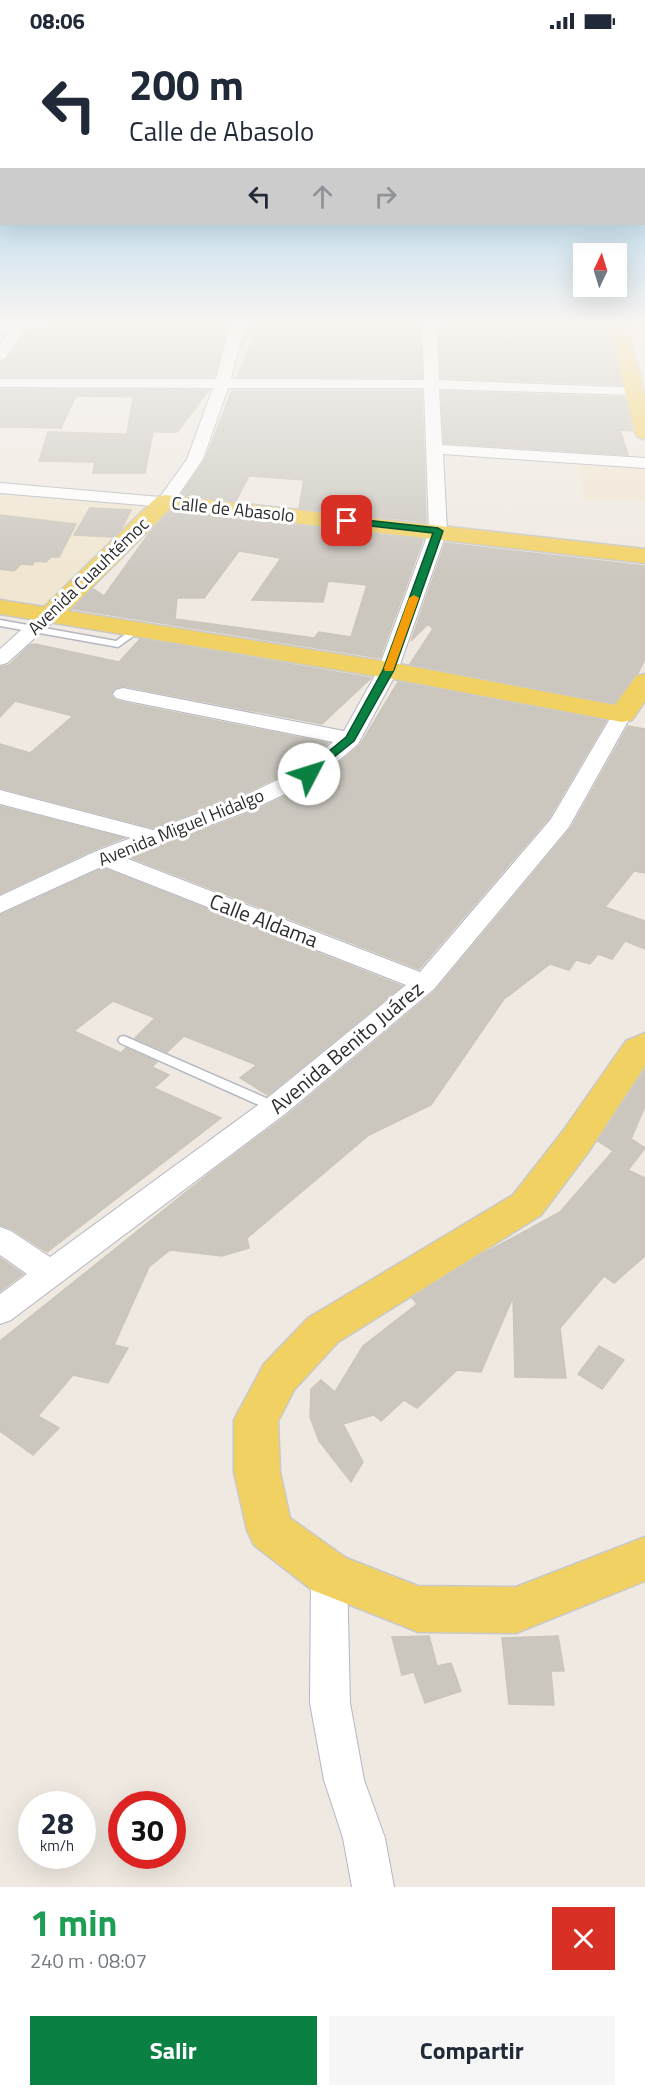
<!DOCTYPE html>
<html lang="es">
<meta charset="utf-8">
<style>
:root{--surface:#fff;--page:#f6f6f7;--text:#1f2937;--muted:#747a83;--accent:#0b8043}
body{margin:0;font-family:"Titillium Web",sans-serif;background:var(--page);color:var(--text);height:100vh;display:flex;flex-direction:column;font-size:22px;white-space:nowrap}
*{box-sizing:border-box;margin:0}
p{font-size:20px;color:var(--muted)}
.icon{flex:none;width:33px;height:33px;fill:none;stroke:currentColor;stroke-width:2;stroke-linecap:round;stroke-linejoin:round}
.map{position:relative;height:1845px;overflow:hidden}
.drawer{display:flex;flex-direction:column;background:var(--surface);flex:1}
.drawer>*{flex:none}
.guide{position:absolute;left:0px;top:0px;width:645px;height:183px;box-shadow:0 6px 24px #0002;background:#fff;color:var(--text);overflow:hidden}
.needle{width:39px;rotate:4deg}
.buttons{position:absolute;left:573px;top:201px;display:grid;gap:12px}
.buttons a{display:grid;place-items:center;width:54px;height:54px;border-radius:0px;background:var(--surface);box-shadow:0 6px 24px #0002;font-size:30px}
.speed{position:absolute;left:18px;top:1749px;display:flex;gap:12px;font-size:30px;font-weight:700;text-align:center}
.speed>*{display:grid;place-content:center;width:78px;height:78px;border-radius:50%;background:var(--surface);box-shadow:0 6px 24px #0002;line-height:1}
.speed small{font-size:15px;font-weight:400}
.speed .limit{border:9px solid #d22;background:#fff;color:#111}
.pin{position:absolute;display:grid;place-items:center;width:51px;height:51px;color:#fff;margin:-26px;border-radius:12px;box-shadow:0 3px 9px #0006}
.me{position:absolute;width:66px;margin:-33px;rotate:50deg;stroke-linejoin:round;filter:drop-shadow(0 0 4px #0008)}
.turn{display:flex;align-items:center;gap:21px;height:126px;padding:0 30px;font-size:27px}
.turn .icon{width:78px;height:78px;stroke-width:2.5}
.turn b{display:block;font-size:42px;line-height:51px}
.lanes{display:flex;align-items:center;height:57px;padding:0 30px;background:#0003;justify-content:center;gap:30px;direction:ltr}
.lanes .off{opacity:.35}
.round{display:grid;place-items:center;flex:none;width:63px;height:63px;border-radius:0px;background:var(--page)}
.overview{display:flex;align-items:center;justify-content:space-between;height:102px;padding:0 30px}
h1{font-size:36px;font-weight:700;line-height:45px;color:#1e9e55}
.button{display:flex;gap:12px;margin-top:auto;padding:12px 30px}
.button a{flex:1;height:69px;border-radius:0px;background:var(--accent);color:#fff;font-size:24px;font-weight:700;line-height:69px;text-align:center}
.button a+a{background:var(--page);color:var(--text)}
.status{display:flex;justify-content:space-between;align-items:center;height:42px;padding:0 30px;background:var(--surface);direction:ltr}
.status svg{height:16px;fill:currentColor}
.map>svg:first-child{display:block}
.education{fill:#f0e6d1}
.building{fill:#cbc7bf;stroke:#cbc5ba;stroke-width:1.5;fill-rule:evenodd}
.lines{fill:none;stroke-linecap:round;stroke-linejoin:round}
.lane-casing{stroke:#b4b7c1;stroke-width:3}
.street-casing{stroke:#b4b7c1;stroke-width:2}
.primary-casing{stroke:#c9c9c9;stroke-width:3}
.lane{fill:#fff;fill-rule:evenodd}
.street{fill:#fff;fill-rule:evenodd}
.primary{fill:#f2d163;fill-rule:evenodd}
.route{fill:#0b8043;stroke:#07532c;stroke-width:1.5}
.slow{fill:#f59e0b}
.labels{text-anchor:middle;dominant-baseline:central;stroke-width:6;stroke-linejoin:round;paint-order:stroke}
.far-street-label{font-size:18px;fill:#2e2e2e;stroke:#fff}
.street-label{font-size:21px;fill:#2e2e2e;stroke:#fff}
</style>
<div class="status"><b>08:06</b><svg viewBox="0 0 49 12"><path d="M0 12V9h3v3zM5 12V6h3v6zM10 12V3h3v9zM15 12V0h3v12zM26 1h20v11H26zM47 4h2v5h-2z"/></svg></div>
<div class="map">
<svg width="645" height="1845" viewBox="0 0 645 1845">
<rect width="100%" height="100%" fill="#efe9e1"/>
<path class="education" d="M623,283H645V316L632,315Z
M578,421L638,424L645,428V460L584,457Z
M0,450L151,463L45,567L0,559Z"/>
<path class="building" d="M57,280H229L214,335H0V320L7,318L26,289L48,286Z
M247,280H420L422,336L237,335L254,295L251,293L241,307Z
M438,280H606L621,343L441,336Z
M0,347L209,348L177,390H153L145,431H93L95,420L39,419L48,390L127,392L133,355L76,354L61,386L0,385Z
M232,348H422L426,480L299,466L304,438L249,434L236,459L181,453L205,418Z
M441,349L624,355L632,389L620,388L628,413L444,401Z
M90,466L131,468L122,486L113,495L74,493Z
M171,469L423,498L380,616L73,567L93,547L104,554L150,490ZM239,509L281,516L252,558L323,560L328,539L367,543L351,595L319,590L314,596L175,577L177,556H204Z
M0,473L76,482L59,515H51L46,520L35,519L32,523L21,522L14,529L0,527Z
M445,501L645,524V617L638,631L634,633L614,661L410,622L433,587L428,582L411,599Z
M140,597L371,636L322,682L123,644L114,647L111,653L115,658L122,660L328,701L300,725L234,756L153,786L0,746V702L30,711L73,674L15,659L0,675V625L9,623L30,603L35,602L119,620Z
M398,640L606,679L549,776L419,927L129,815L252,770L318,739L360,703Z
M628,684L645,687V831L634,829L605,865L645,879V907L625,899L612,917L598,912L590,922L576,918L569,928L550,922L504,957L431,1063L369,1093L247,1196L249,1206L222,1214L170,1208L149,1225L114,1303L128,1306L108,1341L73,1333L38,1374L59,1386L33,1413L0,1389V1299L210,1131L286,1074L435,949L571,786Z
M0,764L124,796L93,808L0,852Z
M103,826L402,944L268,1053L240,1036L257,1023L184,994L167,1010L135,996L155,976L113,959L74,989L121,1011L126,1006L157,1020L152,1025L169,1033L154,1046L221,1076L47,1210L12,1187L0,1183V873Z
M645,1028V1064L631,1097L645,1106L628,1128L645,1136V1214L614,1241L604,1234L560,1286L566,1336L515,1335L513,1255L481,1330L457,1328L417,1366L404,1358L381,1379L374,1373L343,1382L363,1420L351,1440L319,1399L310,1375L311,1347L321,1338L335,1350L363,1304L417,1262L412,1256L481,1213L560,1170L613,1109L598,1099Z
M0,1216L23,1232L0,1249Z
M599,1304L624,1318L602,1347L578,1332Z
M429,1594L437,1624L451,1621L461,1649L425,1661L414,1630L402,1633L392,1595Z
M558,1594L564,1629H551L554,1663L509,1662L502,1596Z"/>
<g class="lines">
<g class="lane-casing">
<path id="lane" d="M0,578L116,599L134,586H140L142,588L118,605L0,584Z
M124,994L280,1062L282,1065L280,1068H270L120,1001L118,998L120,995Z"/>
</g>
<g class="street-casing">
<path id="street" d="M12,280H55L48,284L25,287L5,317L0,318V303L10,289L0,290V282Z
M231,280H245L231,337L424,338L422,280H436L439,338L639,346L641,349L634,353L439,347L442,403L645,416V426L443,412L447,489L398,628L358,702L317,737L251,768L123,815L420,930L551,777L615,668L622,666L629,668L632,672L569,785L434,947L285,1072L11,1278L0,1282V1252L27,1232L0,1213V1185L11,1189L50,1215L265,1058L406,943L103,824L0,871V854L94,810L131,796L0,762V748L153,788L235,758L301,727L333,700L123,658L116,656L113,652L116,648L123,646L344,689L378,628L429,489L424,346H228L203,417L171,464L165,465L0,451V441L160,455L187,417L213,346L0,345V337H216Z
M49,567L56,569L59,573L56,577L7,621L0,623V607L42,569Z
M329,1515L342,1520L347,1532L350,1661L364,1738L385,1796L394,1845H352L343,1796L324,1738L310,1661L311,1532L316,1520Z"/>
</g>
<g class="primary-casing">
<path id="primary" d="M608,280H626L645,353V397L638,395L635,391Z
M165,453L645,507V521L170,467L68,569L388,620L615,663L636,634L645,632V659L632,678L622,680L388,636L0,572V558L44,565L157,455Z
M645,991V1024L589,1109L541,1173L338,1300L294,1348L278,1379L280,1430L290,1476L346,1516L418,1544L516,1545L645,1495V1539L516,1591L418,1590L401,1583L312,1548L254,1503L247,1488L234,1430V1378L264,1322L308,1276L513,1153L563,1089L626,999Z"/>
</g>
<use href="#lane" class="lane"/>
<use href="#street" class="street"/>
<use href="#primary" class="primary"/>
</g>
<linearGradient id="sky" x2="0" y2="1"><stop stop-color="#7abfeb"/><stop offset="0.52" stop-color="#f8f5f2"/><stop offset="1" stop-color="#f8f5f2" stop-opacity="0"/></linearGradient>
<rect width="645" height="539" fill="url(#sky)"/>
<path class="route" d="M347,476L438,486L443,489L394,628L354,699L309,735L305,734V729L346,695L383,628L433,491L344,481L342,479Z"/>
<path class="slow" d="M414,553L419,556L394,626L393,629H385L384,626L409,556Z"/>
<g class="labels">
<g class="far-street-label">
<text transform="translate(233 467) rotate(6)">Calle de Abasolo</text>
<text transform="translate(88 534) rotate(-44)">Avenida Cuauhtémoc</text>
<text transform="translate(181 785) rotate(-22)">Avenida Miguel Hidalgo</text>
</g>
<g class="street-label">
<text transform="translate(264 878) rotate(21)">Calle Aldama</text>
<text transform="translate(346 1005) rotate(-40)">Avenida Benito Juárez</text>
</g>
</g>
</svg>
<div class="buttons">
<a><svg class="needle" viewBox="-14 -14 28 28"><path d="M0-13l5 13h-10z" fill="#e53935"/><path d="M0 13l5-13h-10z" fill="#747a83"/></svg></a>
</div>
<div class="speed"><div>28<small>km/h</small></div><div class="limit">30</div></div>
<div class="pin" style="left:347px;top:479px;background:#d93025"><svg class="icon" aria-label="arrive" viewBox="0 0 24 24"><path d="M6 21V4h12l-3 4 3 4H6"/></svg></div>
<svg class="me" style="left:309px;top:732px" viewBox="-20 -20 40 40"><circle r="19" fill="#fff"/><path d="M0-13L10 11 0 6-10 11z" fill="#0b8043"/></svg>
<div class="guide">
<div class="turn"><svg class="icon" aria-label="left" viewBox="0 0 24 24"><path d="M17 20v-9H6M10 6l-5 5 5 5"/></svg><div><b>200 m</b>Calle de Abasolo</div></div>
<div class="lanes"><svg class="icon" aria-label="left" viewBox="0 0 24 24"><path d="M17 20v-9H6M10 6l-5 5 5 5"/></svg><svg class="icon off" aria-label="ahead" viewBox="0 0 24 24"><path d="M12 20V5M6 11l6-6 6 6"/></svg><svg class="icon off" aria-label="right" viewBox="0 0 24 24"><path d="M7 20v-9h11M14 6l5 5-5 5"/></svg></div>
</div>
</div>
<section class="drawer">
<div class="overview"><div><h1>1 min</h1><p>240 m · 08:07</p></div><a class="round" style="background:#d93025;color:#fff"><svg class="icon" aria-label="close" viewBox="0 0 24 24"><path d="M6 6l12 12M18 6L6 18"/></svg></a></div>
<div class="button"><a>Salir</a><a>Compartir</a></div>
</section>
